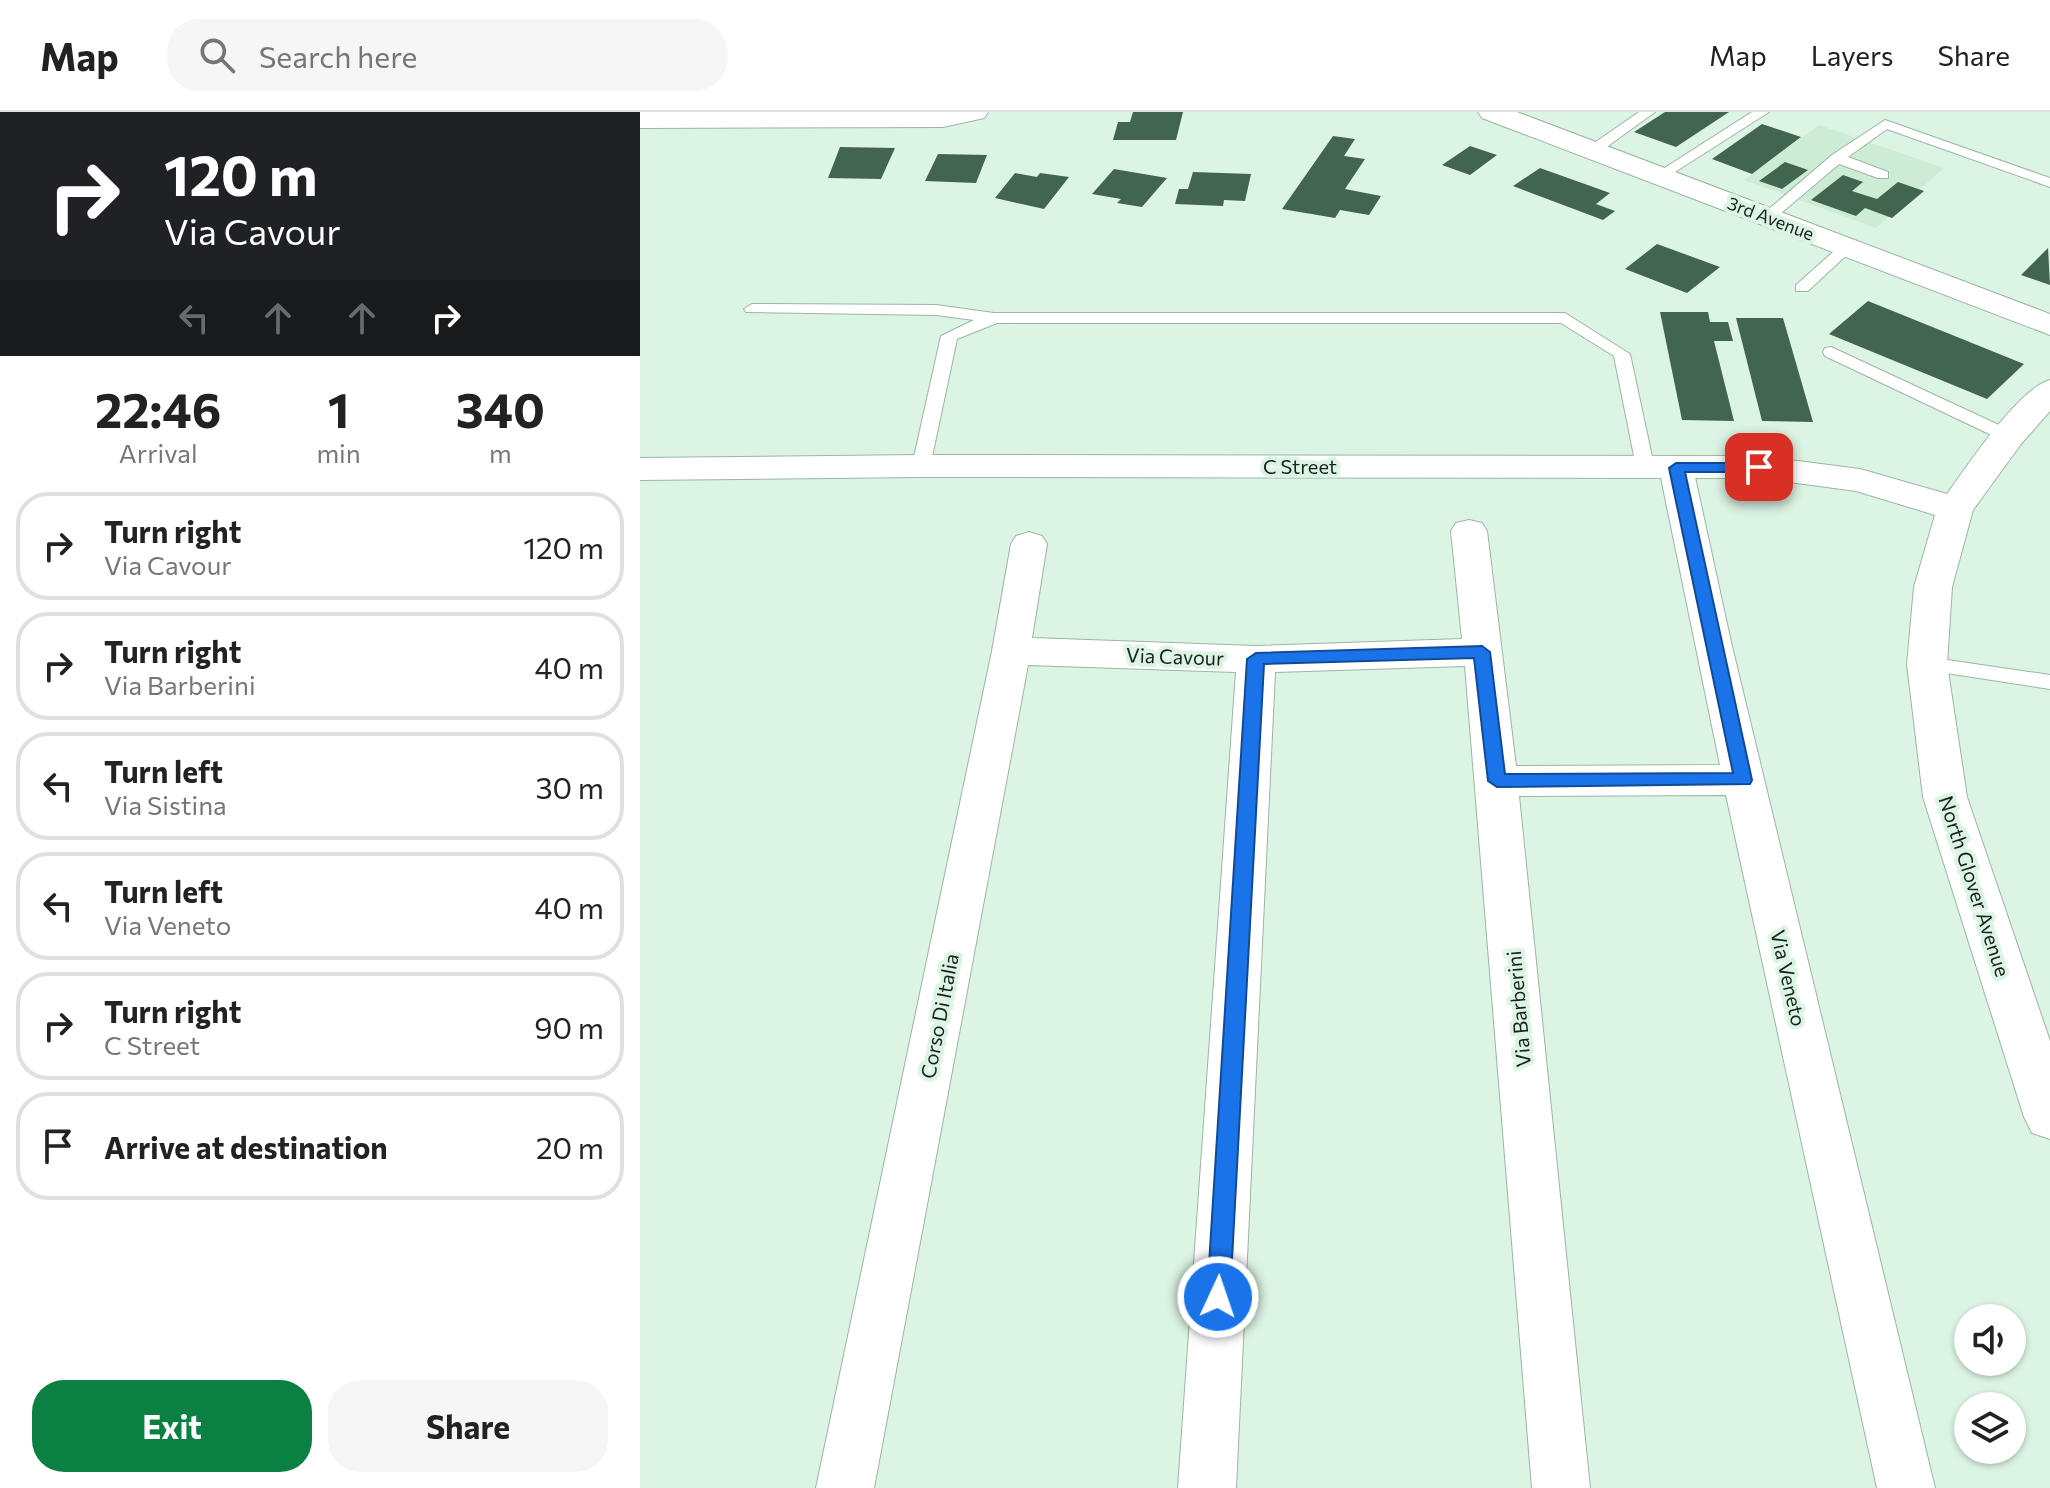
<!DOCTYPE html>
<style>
:root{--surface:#fff;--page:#f6f6f6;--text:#222;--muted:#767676;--line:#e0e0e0;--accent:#0b8043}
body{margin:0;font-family:Commissioner,sans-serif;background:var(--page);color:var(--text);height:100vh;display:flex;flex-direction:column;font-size:30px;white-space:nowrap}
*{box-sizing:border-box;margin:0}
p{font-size:26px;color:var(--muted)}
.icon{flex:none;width:44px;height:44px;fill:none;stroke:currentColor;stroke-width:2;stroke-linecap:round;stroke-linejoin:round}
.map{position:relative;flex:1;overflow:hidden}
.side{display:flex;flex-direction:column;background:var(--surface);width:640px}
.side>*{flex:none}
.banner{background:#202124;color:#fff;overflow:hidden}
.buttons{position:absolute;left:1314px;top:1192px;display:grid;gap:16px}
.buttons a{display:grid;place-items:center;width:72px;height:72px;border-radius:50%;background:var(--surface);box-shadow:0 2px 6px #0004;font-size:40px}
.pin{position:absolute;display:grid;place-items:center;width:68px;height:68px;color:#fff;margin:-34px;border-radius:16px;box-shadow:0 4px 12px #0006}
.me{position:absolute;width:88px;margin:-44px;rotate:3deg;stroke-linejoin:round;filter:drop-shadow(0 0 6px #0008)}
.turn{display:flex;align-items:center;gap:28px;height:168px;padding:0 32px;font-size:36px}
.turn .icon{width:104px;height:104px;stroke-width:2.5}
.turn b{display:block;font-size:56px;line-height:68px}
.lanes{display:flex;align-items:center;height:76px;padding:0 32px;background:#0003;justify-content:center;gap:40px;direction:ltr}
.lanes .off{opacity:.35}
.eta{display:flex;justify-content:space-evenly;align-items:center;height:136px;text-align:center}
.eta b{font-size:48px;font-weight:700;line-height:56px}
.button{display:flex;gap:16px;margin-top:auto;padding:16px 32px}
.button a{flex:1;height:92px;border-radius:32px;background:var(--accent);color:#fff;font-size:32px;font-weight:700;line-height:92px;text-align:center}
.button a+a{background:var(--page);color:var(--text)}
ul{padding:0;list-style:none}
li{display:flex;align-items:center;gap:24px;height:108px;margin:0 16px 12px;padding:0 16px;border:4px solid var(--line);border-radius:32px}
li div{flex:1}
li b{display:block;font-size:30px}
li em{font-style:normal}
header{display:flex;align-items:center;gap:48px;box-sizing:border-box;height:112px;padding:0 40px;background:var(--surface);border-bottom:2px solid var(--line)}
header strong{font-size:38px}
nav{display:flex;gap:44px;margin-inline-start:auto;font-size:28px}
.search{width:560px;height:72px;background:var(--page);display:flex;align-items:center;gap:20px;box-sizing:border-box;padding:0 28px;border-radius:32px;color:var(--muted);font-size:30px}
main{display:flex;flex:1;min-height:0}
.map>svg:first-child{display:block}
.built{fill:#cdecd6}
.building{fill:#42654f}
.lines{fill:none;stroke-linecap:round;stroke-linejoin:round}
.service-casing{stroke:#9eb5a5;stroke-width:2}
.minor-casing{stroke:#9eb5a5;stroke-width:2}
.tertiary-casing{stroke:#9eb5a5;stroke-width:2}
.secondary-casing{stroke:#9eb5a5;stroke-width:2}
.service{fill:#fff;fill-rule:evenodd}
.minor{fill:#fff;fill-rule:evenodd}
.tertiary{fill:#fff;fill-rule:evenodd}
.secondary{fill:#fff;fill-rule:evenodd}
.route{fill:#1a73e8;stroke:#114b97;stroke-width:2}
.labels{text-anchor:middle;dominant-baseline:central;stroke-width:8;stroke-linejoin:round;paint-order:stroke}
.far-street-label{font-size:18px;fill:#19221c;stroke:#dcf4e3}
.street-label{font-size:20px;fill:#19221c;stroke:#dcf4e3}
</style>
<header>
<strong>Map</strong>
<div class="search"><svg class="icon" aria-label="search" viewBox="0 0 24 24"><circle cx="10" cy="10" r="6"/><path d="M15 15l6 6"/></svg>Search here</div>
<nav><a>Map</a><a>Layers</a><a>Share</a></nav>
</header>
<main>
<section class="side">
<div class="banner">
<div class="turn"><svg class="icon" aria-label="right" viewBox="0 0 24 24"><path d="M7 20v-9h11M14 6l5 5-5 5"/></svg><div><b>120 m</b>Via Cavour</div></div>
<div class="lanes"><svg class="icon off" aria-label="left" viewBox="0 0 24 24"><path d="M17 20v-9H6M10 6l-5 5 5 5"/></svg><svg class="icon off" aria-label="ahead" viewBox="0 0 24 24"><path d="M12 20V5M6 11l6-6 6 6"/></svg><svg class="icon off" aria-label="ahead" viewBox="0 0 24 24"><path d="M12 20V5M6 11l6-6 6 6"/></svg><svg class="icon" aria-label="right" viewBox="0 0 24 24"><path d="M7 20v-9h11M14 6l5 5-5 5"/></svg></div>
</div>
<div class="eta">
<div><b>22:46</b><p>Arrival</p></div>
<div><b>1</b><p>min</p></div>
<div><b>340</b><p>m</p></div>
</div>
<ul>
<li><svg class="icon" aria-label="right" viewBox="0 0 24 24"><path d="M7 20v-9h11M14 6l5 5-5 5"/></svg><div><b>Turn right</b><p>Via Cavour</p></div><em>120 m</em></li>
<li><svg class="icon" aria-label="right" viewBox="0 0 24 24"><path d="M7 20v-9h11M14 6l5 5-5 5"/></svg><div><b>Turn right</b><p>Via Barberini</p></div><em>40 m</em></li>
<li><svg class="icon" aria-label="left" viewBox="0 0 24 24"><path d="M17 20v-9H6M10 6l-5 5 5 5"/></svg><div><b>Turn left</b><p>Via Sistina</p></div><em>30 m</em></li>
<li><svg class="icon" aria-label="left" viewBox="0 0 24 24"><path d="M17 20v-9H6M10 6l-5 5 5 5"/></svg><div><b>Turn left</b><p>Via Veneto</p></div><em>40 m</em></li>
<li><svg class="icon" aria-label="right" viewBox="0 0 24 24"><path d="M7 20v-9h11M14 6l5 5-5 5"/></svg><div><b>Turn right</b><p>C Street</p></div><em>90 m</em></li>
<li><svg class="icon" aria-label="arrive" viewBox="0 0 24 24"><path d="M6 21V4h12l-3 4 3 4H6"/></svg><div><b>Arrive at destination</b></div><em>20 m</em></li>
</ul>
<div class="button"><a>Exit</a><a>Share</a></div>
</section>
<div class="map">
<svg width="1410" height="1376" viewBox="0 0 1410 1376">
<rect width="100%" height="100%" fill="#dcf4e3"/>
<path class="built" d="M1179,13L1304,56L1236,116L1104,68Z"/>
<path class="building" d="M493,0H543L536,28H473L478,10H490Z
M1025,0H1089L1036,35L994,20Z
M1122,12L1161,25L1112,62L1072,47Z
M693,24L715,27L704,44L725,47L705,77L741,84L729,103L700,98L695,106L642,97Z
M830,34L857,43L830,63L802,53Z
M200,35L255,36L241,67L188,66Z
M298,42L347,43L336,71L285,69Z
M1145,50L1168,58L1142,77L1119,69Z
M900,56L970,81L956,92L975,99L963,108L873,74Z
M474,57L527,66L502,95L477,91L481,87L452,82Z
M553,60L611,62L605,89L584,88L583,94L535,92L539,77H548Z
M375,61L397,65L400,61L429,65L404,97L355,86Z
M1203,63L1223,70L1212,79L1237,87L1258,70L1284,79L1252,106L1225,96L1216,104L1171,88Z
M1017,132L1080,155L1047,181L985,157Z
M1408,136L1410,173L1381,163Z
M1228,189L1384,252L1347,287L1189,222Z
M1020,200H1068L1070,210H1088L1093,229H1074L1094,309L1042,308Z
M1096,206H1143L1173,310L1122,309Z"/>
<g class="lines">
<g class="service-casing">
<path id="service" d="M999,0H1015L957,42H947V36Z
M1112,0H1129L1024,67L1019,68L1012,64Z
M1245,8L1410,66V75L1247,17L1208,45L1248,60V66H1238L1199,52L1133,108H1123V102L1192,43Z
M1207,130L1212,132V138L1168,179H1156V173L1202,132Z
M112,192L296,193L354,201H925L990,242L1014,354L1005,360L996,354L974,244L921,211H357L317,227L290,354L281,360L272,354L301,224L334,208L296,203L106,200L104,197Z
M1191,235L1374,320L1377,324L1368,329L1362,328L1185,244L1183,240L1185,236Z
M1287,545L1410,563V577L1280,557L1277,552Z"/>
</g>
<g class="minor-casing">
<path id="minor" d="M0,0H348L344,6L303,15L0,16Z
M1036,345L1048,349L1053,356L1091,530L1295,1376H1237L1086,683L879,684L950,1376H892L825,554L635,560L596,1376H538L596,560L388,553L234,1376H176L352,539L371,432L376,424L389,420L402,424L407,432L392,526L616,534L822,527L811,419L816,411L829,408L842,411L847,419L876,654L1080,653L1019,356L1024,349Z"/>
</g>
<g class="tertiary-casing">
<path id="tertiary" d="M1410,268V299L1381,332L1333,398L1312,475L1307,552L1327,685L1410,929V1027L1392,1021L1384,1005L1283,685L1267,552L1274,475L1295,403L1216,379L1119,366L281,365L0,368V346L281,343L1119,344L1220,357L1307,382C1327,354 1379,276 1410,268Z"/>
</g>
<g class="secondary-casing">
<path id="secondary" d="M838,0H877L1410,202V223L842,6Z"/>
</g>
<use href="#service" class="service"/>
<use href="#minor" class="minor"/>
<use href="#tertiary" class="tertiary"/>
<use href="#secondary" class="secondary"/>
</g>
<path class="route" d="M1036,351H1119L1127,355L1119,360H1045L1112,668L1110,672L857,675L848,669L834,546L624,552L590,1185L587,1192L578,1195L570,1192L567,1185L607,547L616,541L842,534L850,540L865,662L1093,661L1029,356Z"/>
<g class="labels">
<g class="far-street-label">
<text transform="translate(1131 106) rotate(21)">3rd Avenue</text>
</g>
<g class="street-label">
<text x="660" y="354">C Street</text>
<text transform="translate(535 544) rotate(2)">Via Cavour</text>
<text transform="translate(1335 774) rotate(72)">North Glover Avenue</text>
<text transform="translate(1149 866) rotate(77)">Via Veneto</text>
<text transform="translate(878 897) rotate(-95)">Via Barberini</text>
<text transform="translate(299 904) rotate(-79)">Corso Di Italia</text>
</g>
</g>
</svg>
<div class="buttons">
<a><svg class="icon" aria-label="sound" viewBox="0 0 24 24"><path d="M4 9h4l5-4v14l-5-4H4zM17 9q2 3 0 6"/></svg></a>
<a><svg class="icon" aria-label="layers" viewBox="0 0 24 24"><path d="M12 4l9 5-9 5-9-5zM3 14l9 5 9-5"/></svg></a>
</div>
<div class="pin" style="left:1119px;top:355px;background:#d93025"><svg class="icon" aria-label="arrive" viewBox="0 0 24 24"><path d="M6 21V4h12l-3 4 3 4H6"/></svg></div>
<svg class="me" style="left:578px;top:1185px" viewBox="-20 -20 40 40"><circle r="17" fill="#1a73e8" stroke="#fff" stroke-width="3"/><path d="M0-11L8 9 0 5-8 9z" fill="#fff"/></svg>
</div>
</main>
